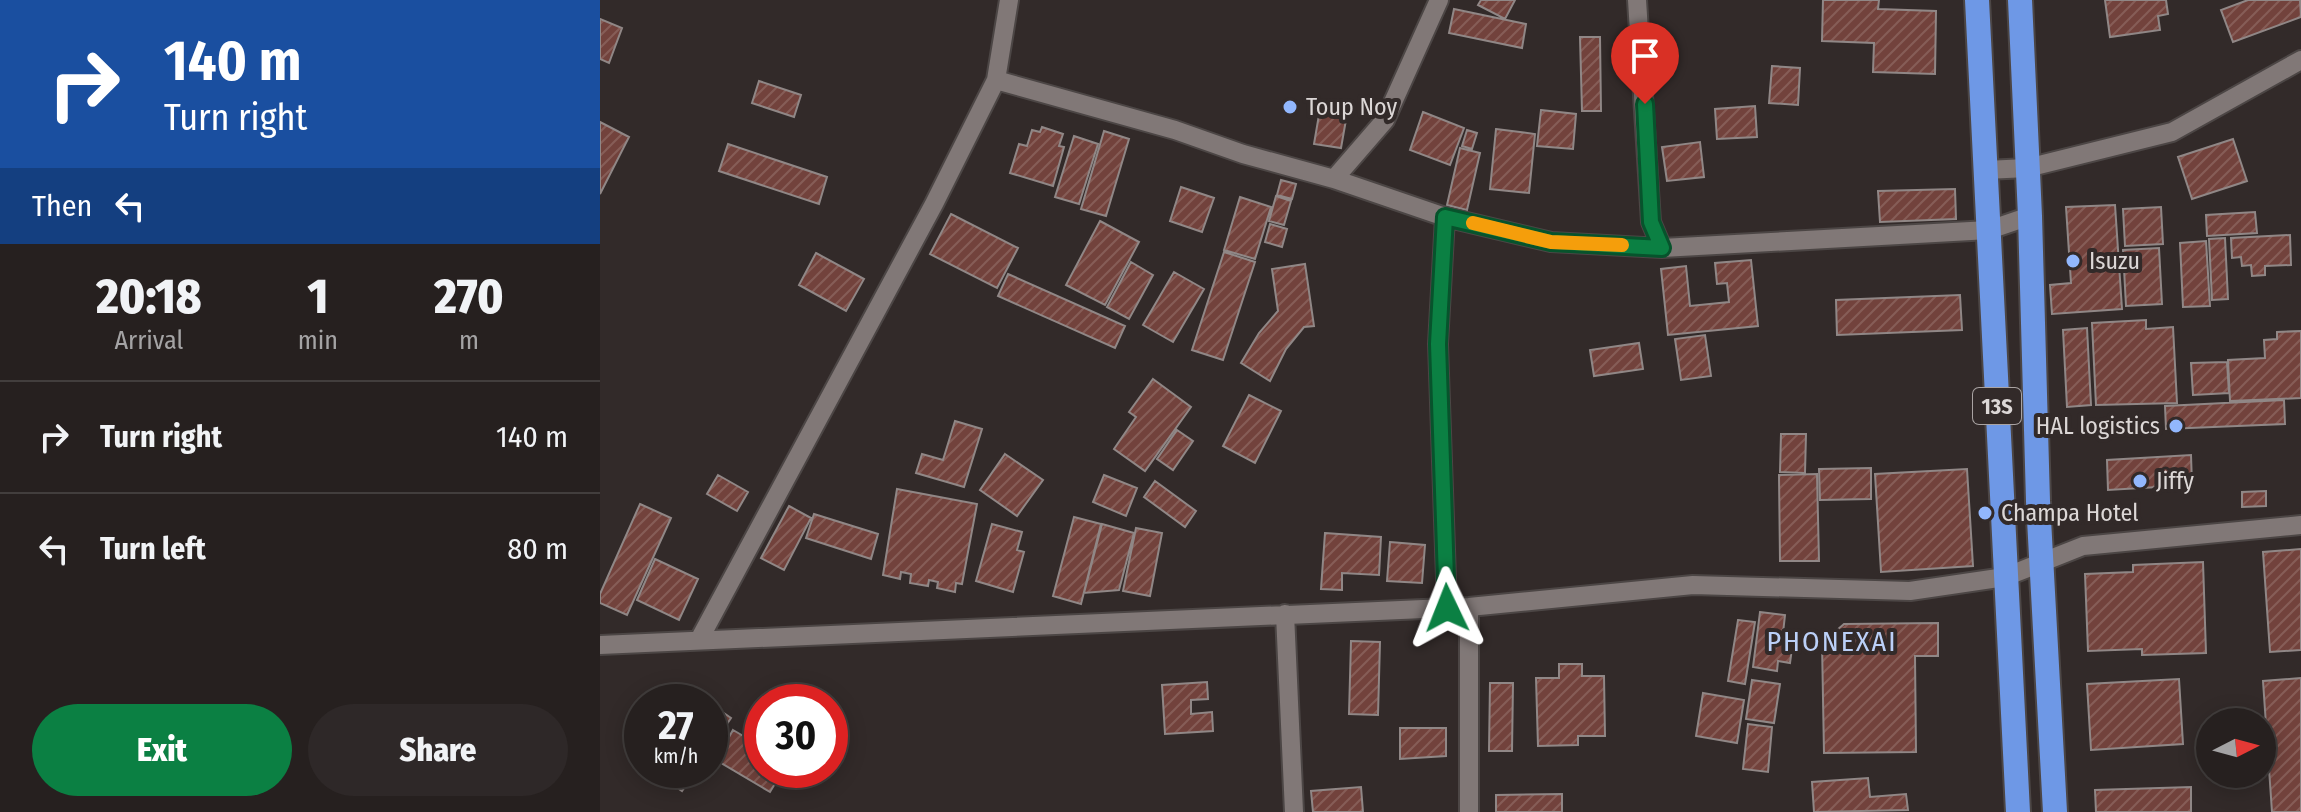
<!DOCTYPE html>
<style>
:root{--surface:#26201f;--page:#2e2828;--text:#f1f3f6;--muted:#a4a3a4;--line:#423e3d;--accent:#0b8043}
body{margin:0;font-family:"Fira Sans Condensed",sans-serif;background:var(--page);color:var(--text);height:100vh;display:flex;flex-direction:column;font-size:30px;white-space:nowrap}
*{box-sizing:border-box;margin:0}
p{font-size:26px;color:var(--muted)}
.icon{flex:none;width:44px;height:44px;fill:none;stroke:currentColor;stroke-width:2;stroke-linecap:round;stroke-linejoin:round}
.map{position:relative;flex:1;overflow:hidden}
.details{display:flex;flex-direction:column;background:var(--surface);width:600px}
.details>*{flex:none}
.banner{background:#1a4fa0;color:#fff;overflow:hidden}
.needle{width:52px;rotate:84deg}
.tools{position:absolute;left:1596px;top:708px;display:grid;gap:16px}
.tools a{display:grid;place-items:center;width:80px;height:80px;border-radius:50%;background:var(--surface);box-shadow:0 4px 20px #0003,0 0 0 2px var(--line);font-size:40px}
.speed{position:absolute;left:24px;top:684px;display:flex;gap:16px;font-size:40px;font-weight:700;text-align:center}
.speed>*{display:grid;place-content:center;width:104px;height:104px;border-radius:50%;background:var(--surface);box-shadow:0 4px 20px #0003,0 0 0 2px var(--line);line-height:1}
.speed small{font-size:20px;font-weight:400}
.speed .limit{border:12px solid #d22;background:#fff;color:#111}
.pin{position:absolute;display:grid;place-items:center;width:68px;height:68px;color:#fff;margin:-82px -34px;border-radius:50% 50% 50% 0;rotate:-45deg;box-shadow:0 0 8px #0007}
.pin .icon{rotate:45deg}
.me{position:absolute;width:88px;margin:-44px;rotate:358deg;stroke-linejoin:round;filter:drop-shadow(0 0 6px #0008)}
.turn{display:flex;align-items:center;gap:28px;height:168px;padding:0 32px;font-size:36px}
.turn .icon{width:104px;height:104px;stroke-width:2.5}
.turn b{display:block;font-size:56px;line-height:68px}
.then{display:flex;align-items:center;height:76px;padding:0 32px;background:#0003;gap:16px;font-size:30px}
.eta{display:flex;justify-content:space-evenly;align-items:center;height:136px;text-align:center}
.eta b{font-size:48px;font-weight:800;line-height:56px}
.button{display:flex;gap:16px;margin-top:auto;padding:16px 32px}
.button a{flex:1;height:92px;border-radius:48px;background:var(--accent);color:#fff;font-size:32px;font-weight:800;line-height:92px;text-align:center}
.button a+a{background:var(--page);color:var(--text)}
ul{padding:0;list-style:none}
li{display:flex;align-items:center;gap:24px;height:112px;padding:0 32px;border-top:2px solid var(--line)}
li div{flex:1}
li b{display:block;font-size:30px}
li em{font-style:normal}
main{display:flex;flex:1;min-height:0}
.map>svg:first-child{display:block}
.building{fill:url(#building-hatch);stroke:#908786;stroke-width:2}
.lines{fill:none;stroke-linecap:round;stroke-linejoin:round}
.street-casing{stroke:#4c4645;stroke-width:22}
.highway-casing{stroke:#4c4645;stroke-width:28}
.street{stroke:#817877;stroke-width:18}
.highway{stroke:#6e98e6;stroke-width:24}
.route-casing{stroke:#07532c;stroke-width:20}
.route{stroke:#0b8043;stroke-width:14}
.slow{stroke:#f59e0b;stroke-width:14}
.poi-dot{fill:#92b7fd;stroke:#322a29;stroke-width:3}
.labels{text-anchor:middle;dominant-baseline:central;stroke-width:8;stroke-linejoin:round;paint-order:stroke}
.shield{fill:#322a29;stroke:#a9a3a2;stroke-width:2}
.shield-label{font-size:22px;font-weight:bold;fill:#dcd7d6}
.poi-label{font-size:24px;fill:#dcd7d6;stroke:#322a29;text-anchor:start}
.quarter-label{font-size:28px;letter-spacing:2px;fill:#bbd0f8;stroke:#322a29}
</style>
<main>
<section class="details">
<div class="banner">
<div class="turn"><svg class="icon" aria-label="right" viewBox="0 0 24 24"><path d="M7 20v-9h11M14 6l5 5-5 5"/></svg><div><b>140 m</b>Turn right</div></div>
<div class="then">Then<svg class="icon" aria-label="left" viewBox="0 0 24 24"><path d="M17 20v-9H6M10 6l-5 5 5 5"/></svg></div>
</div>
<div class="eta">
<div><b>20:18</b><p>Arrival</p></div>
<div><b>1</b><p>min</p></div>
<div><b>270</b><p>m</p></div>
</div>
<ul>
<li><svg class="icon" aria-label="right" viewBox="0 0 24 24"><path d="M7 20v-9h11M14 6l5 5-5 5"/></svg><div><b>Turn right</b></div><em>140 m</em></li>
<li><svg class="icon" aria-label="left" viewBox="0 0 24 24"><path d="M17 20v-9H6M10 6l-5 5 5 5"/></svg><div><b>Turn left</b></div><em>80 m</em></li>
</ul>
<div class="button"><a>Exit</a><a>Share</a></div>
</section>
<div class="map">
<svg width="1701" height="812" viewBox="0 0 1701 812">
<defs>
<pattern id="building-hatch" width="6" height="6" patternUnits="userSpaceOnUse" patternTransform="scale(2)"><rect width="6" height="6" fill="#72423c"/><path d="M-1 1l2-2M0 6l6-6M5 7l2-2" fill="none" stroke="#865d57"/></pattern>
</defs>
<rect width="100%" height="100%" fill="#322a29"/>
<path class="building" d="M881,0H915L905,19L878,5Z
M1223,0H1279L1278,9L1336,11L1335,74L1273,72L1274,43L1222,41Z
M1505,0H1566L1568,14L1558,16L1560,30L1510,37Z
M1648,0H1700L1701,17L1633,42L1621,10Z
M854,9L926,24L922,48L849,33Z
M0,19L22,28L9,63L0,59Z
M980,37H1000L1001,111H982Z
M1172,66L1200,68L1198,105L1169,103Z
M159,81L201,95L194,117L152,103Z
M1155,106L1157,137L1117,139L1115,109Z
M720,109L747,114L741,148L714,144Z
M941,110L976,114L973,149L937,146Z
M823,112L864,128L850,165L810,150Z
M0,122L29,137L0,194Z
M442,127L463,134L459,146L464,147L453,186L410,173L419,144L427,146L432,130L440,132Z
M896,129L935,134L929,193L890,189Z
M867,130L877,133L872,149L862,146Z
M504,131L529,139L506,216L481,209Z
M474,136L498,144L479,204L455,197Z
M1633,139L1647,181L1592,199L1578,157Z
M1100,142L1104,177L1067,181L1062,147Z
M128,144L227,177L219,204L119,171Z
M860,148L880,153L867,210L847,205Z
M681,180L696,184L692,199L677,195Z
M581,187L614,198L602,232L570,221Z
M1355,189L1356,219L1280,222L1278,191Z
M676,196L691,201L684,225L669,221Z
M640,197L671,207L655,259L624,250Z
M1515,205L1522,309L1452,314L1450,285L1471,283L1466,207Z
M1561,207L1563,244L1525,246L1523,209Z
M1655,212L1657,233L1607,236L1606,215Z
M351,214L418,248L397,288L330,254Z
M500,221L539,242L505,305L466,285Z
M670,224L687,229L682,247L665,242Z
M1690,235L1691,265L1665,266V275L1652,276L1651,265L1642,266L1641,257L1632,258L1631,238Z
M1625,238L1628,299L1612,300L1609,239Z
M1606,241L1610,306L1583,307L1580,243Z
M1559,248L1562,304L1526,306L1523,250Z
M624,252L655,262L623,360L592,350Z
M216,253L264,279L246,311L199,285Z
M1151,260L1158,326L1068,335L1061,269L1086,266L1090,306L1129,302L1127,283L1117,284L1115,263Z
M531,262L553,275L529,319L507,307Z
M705,264L714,326L704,327L686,349L670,381L641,363L659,333L678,311L672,269Z
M574,272L604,289L573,342L543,325Z
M408,274L525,326L515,348L398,296Z
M1360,295L1362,330L1237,335L1236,300Z
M1546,320V329L1573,327L1577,403L1496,405L1492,323Z
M1487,328L1491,405L1467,407L1463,330Z
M1701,331V398L1630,401L1628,360L1665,358L1664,340L1677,339V332Z
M1105,335L1111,376L1081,380L1075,339Z
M1039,343L1043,369L994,376L990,350Z
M1627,362L1629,393L1593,395L1591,363Z
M553,379L591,407L545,471L514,449L536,417L529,412Z
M649,395L681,411L655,463L623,446Z
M1684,400L1685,424L1566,429L1565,406Z
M355,421L382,429L364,487L316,473L322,454L343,460Z
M577,430L593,441L573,470L557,459Z
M1181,434H1206L1205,473L1180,472Z
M405,454L443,480L417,516L380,490Z
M1591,455L1592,485L1508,490L1507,460Z
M1271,468V499L1220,500L1219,469Z
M1367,469L1373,566L1281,572L1275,474Z
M1217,474L1219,561H1180L1179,475Z
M118,475L148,492L137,511L107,494Z
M504,475L537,488L526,516L493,502Z
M555,481L596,511L585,527L544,497Z
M297,489L377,504L362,584L356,583L355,592L337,588L338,582L329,580L328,586L310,583L311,574L301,572L300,579L283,575Z
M1666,491V506L1642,507V492Z
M40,504L71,518L27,615L0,603V594Z
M189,506L211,518L184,570L161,558Z
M214,514L278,534L271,559L206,538Z
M474,517L501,524L481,604L453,596Z
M392,524L422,532L417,550L424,552L413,592L376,581Z
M502,524L534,533L519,590L484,593Z
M536,528L562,533L550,596L523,591Z
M725,533L781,537L779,575L742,573V590L721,589Z
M790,542L825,545L822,583L787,581Z
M1701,549V650L1670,652L1663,552Z
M55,559L98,579L79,620L37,600Z
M1603,562L1606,653L1542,655V649L1488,651L1485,574L1533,572V565Z
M1160,612L1185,615L1183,633L1194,634L1190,663L1178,661L1177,671L1153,667Z
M1138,620L1155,622L1145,684L1128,681Z
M1338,623V656H1315L1316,752L1224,753L1222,643L1244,624Z
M751,641L780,642L778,715L749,714Z
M959,664H982V676H1004L1005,736H978V745L938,746L936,678H959Z
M1701,678V812H1672L1663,681Z
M1579,679L1583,744L1491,750L1487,684Z
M1152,680L1180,684L1174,723L1146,719Z
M607,682L608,699L591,700V714L612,712L613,731L565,734L562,685Z
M890,683H913L912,751H889Z
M1103,693L1144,700L1137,743L1096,736Z
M118,709L131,718L110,749V720Z
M1148,724L1172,727L1168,772L1143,769Z
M800,728H846V756L800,759Z
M133,730L162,747L157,758L162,760V770L182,772L170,792L116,760Z
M63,770H96L82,791L59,775Z
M1268,778L1270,797L1306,794L1308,810L1214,812L1212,782Z
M761,787L763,812H713L711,791Z
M1591,787V812H1496L1495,790Z
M962,794V812H896V795Z"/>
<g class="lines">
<g class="street-casing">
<path id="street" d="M1037,0L1051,222L1062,248
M396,80L409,0
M1386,170L1427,168L1572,132L1701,60
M734,179L785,120L839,0
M847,608L838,344L845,217L951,242L1062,248L1389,230L1430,216
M685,614L694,812
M99,640L334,204L396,80L575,130L643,154L734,179L845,217
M0,645L869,607L1093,585L1310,591L1405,577L1483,546L1701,525
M869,812V607"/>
</g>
<g class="highway-casing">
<path id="highway" d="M1377,0L1418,812
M1420,0L1430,216L1438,501L1455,812"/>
</g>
<use href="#street" class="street"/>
<use href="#highway" class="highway"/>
</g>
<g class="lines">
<g class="route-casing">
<path id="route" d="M847,608L838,344L845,217L951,242L1062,248L1051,222L1045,104"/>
</g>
<use href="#route" class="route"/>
<path class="slow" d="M873,223L951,242L1022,245"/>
</g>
<g class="poi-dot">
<circle cx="690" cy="107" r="8"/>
<circle cx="1473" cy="261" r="8"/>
<circle cx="1576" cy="426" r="8"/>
<circle cx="1540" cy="481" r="8"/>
<circle cx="1385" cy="513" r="8"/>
</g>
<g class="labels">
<rect class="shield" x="1373" y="388" width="48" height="36" rx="6"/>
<g class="shield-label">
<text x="1397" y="406">13S</text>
</g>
<g class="poi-label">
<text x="706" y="107">Toup Noy</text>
<text x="1489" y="261">Isuzu</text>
<text x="1560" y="426" text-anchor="end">HAL logistics</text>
<text x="1556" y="481">Jiffy</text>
<text x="1401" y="513">Champa Hotel</text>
</g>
<g class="quarter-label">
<text x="1232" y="641">PHONEXAI</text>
</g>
</g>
</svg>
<div class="tools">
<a><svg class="needle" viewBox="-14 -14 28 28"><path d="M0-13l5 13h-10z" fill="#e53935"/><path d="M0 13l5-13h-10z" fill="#a4a3a4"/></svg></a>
</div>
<div class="speed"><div>27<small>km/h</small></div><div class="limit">30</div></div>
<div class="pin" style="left:1045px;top:104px;background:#d93025"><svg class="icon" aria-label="arrive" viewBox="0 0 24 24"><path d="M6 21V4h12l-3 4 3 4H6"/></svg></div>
<svg class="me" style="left:847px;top:608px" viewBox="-20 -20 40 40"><path d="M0-17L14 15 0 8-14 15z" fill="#0b8043" stroke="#fff" stroke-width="4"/></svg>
</div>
</main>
